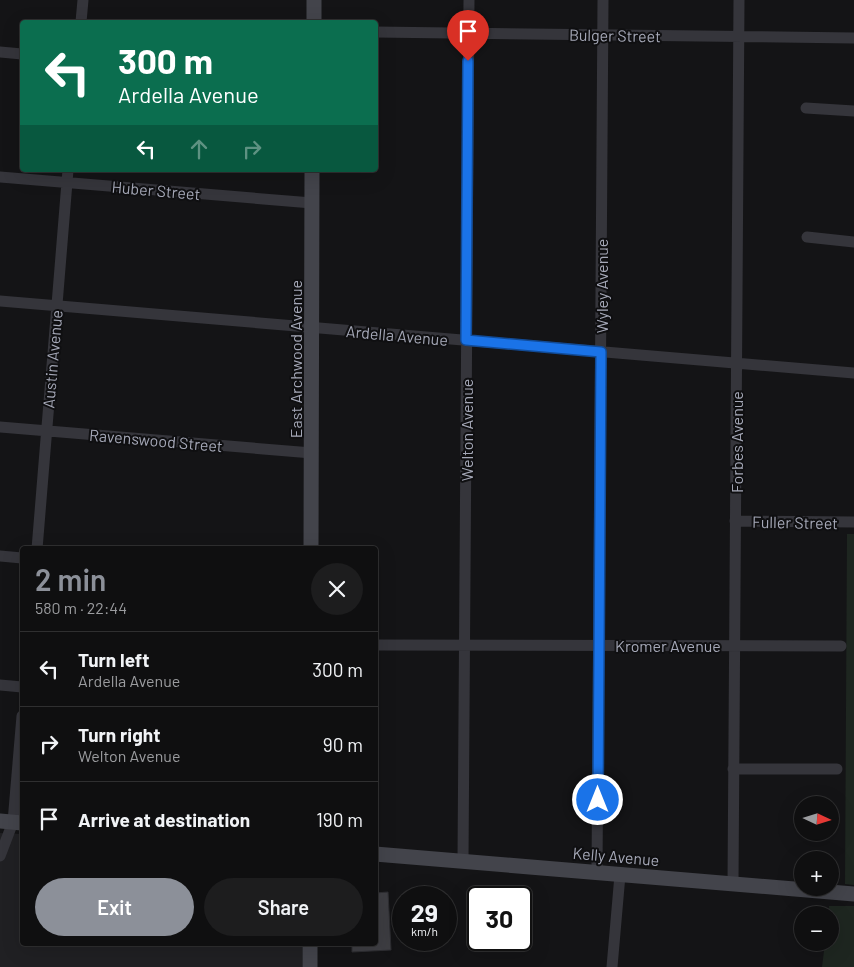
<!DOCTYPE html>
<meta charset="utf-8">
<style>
:root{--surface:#0f0f10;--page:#1d1d1e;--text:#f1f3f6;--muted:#9b9c9f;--line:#2f2f30;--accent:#8c9099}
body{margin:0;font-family:Barlow,sans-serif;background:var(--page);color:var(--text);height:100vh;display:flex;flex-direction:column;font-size:19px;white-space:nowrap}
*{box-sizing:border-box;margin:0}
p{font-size:16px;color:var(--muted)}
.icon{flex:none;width:28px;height:28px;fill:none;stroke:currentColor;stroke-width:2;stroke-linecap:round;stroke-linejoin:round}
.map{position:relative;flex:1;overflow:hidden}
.drawer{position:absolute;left:20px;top:546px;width:358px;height:400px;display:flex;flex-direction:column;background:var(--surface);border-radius:5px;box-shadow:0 5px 20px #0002,0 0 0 1px var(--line)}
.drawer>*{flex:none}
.hud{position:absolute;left:20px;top:20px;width:358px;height:152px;border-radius:5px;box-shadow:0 5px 20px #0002,0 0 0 1px var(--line);background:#0b6e4f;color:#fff;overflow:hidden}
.needle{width:32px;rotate:94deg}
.tools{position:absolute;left:794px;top:796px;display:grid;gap:10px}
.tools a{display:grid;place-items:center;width:45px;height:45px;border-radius:50%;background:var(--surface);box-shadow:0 5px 20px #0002,0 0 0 1px var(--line);font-size:25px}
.speed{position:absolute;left:392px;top:886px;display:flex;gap:10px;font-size:25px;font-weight:700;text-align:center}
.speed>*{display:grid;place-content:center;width:65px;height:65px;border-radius:50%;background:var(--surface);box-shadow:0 5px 20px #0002,0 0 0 1px var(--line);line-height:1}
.speed small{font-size:12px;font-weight:400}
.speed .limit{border:2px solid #111;border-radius:8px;background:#fff;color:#111}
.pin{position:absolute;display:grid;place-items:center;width:42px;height:42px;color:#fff;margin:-51px -21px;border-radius:50% 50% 50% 0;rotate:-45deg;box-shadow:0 0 5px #0007}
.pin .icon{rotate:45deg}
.me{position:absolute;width:55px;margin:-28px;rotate:0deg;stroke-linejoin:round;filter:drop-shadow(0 0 4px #0008)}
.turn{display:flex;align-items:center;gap:18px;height:105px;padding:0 15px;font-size:22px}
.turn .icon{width:65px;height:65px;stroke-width:2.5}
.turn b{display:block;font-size:35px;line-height:42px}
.lanes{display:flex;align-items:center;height:48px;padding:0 15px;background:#0003;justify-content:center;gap:25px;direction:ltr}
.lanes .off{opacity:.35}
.round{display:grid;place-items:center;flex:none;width:52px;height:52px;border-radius:26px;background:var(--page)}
.headline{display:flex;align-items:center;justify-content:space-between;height:85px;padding:0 15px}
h1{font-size:30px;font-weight:600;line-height:38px;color:var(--accent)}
.cta{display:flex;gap:10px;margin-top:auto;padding:10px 15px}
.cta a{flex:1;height:58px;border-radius:30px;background:var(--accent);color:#fff;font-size:20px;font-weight:600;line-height:58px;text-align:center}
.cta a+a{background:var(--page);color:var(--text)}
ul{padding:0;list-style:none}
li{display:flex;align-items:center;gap:15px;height:75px;padding:0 15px;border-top:1px solid var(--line)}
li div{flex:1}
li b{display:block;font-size:19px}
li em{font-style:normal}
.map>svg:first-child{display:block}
.built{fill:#202023}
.green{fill:#1e2620}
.building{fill:#3e3e43;stroke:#2e2e32}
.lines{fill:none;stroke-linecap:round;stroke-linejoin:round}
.street{stroke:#35353b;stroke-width:11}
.secondary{stroke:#43444b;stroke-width:15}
.route-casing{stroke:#114b97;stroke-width:12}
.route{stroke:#1a73e8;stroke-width:9}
.labels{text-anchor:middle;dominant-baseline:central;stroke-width:4;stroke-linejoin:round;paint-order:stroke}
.street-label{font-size:16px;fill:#a5a8b7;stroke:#0f0f11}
</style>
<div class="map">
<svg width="854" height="967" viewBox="0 0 854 967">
<rect width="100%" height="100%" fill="#141416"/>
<path class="built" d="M0,833L22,834V944H302V967H0Z"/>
<path class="green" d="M847,534H854V885L845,884Z
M829,906H854V967H822L825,943L830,942Z"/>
<path class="building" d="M388,892L391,950L352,952V944H375V893Z"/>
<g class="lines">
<path class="street" d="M81,22L83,0
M375,32L854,38
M0,52L22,54
M806,108L854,111
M0,177L312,203
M807,237L854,242
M0,301L854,373
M0,427L312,453
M735,521L854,522
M37,549L68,170
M0,556L22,558
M375,645L841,646
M0,685L22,687
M733,769H837
M0,856L13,822L22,716
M463,860L469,0
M597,872L603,0
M733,884L739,0
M612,967L620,875"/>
<path class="secondary" d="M314,22V0
M311,549L312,170
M0,821L22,823
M375,854L854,894
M310,967V944"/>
</g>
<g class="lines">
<g class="route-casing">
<path id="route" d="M468,61L466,340L601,352L598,800"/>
</g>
<use href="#route" class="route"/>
</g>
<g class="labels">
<g class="street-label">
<text transform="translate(615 35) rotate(1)">Bulger Street</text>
<text transform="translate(156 190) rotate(5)">Huber Street</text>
<text transform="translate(601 286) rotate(-90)">Wyley Avenue</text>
<text transform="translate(397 335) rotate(5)">Ardella Avenue</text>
<text transform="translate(52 359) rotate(-85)">Austin Avenue</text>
<text transform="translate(295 359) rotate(-90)">East Archwood Avenue</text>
<text transform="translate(466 430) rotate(-90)">Welton Avenue</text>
<text transform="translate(156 440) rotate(5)">Ravenswood Street</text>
<text transform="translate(736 442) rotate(-90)">Forbes Avenue</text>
<text transform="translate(795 522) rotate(1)">Fuller Street</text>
<text x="668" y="645">Kromer Avenue</text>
<text transform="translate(616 856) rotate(5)">Kelly Avenue</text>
</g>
</g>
</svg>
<div class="tools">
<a><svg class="needle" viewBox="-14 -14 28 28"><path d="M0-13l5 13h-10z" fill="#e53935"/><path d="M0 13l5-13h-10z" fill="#9b9c9f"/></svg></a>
<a>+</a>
<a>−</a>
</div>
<div class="speed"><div>29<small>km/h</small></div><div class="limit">30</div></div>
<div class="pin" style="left:468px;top:61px;background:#d93025"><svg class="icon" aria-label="arrive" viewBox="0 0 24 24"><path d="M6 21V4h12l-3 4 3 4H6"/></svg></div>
<svg class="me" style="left:598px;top:800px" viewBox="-20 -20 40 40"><circle r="17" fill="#1a73e8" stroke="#fff" stroke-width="3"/><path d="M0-11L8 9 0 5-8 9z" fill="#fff"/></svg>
<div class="hud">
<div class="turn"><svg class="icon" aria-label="left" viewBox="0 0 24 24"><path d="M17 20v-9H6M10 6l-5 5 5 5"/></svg><div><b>300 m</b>Ardella Avenue</div></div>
<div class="lanes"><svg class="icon" aria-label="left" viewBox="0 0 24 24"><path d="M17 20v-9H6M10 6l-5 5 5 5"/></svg><svg class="icon off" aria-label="ahead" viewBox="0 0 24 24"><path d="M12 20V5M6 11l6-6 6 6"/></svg><svg class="icon off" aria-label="right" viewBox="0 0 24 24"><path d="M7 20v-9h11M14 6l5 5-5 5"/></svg></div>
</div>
<section class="drawer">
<div class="headline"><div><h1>2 min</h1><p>580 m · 22:44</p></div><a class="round"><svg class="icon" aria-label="close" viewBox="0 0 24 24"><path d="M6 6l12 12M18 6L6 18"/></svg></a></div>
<ul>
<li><svg class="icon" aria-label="left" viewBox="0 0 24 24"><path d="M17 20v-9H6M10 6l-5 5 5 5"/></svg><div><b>Turn left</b><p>Ardella Avenue</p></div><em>300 m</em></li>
<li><svg class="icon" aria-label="right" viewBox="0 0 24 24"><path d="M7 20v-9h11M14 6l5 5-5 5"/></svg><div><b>Turn right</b><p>Welton Avenue</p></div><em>90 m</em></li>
<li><svg class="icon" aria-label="arrive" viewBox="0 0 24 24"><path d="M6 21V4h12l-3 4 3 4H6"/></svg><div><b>Arrive at destination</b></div><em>190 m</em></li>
</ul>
<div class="cta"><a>Exit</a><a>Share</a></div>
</section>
</div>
